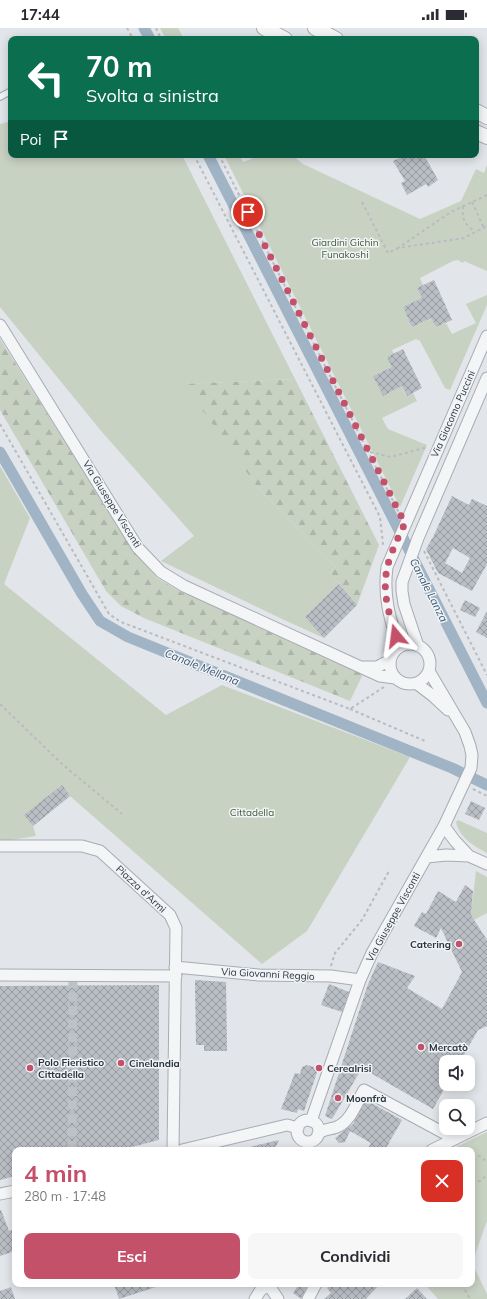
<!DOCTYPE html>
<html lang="it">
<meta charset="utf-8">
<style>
:root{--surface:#fff;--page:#f7f7f7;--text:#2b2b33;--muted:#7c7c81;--accent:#c35169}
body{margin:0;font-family:Mulish,sans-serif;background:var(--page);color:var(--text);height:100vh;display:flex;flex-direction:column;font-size:15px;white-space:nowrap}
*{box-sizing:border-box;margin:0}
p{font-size:13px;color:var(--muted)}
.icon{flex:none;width:22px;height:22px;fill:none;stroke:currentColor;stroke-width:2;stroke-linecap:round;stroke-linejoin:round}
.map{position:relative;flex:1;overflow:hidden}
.drawer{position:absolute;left:12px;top:1119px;width:463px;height:140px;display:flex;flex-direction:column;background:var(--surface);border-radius:8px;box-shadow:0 2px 10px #0003}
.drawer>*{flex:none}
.hud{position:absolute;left:8px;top:8px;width:471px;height:122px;border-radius:8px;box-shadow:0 2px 10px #0003;background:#0b6e4f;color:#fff;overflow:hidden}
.controls{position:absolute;left:439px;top:1027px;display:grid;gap:8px}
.controls a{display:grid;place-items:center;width:36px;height:36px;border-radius:8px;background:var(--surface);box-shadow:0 2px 10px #0003;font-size:20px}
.pin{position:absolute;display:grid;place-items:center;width:34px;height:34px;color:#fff;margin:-17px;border:2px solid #fff;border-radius:50%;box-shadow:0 1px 4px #0007}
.me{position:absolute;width:44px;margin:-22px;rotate:344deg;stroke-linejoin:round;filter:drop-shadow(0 0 3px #0008)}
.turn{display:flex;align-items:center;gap:14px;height:84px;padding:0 12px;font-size:18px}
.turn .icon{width:52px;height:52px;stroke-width:2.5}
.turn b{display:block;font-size:28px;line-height:34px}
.then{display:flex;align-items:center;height:38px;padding:0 12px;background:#0003;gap:8px;font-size:15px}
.round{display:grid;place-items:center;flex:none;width:42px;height:42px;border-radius:8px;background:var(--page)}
.summary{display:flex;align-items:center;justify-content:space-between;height:68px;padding:0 12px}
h1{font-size:24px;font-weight:700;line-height:30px;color:var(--accent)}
.action{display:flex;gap:8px;margin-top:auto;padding:8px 12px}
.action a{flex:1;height:46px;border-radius:8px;background:var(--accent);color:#fff;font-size:16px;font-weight:700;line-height:46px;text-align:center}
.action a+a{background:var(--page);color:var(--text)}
.status{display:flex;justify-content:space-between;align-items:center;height:28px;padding:0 20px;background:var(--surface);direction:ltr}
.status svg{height:11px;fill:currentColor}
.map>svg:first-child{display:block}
.green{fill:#c8d2c3}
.forest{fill:url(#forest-firs)}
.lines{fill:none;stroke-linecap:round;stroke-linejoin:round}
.canal{stroke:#a0b4c6;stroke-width:11}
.building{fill:url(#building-cross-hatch);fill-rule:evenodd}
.pedestrian-tunnel{stroke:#bdc2c7;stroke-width:9;stroke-dasharray:9 4.5;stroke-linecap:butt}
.service-casing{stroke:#a7acb3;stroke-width:8}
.minor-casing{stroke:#a7acb3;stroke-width:13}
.tertiary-casing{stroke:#a7acb3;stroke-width:16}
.path{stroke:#b8bbc0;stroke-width:2;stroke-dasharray:3 3;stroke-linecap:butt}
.service{stroke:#f4f5f7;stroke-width:5.5}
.minor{stroke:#f4f5f7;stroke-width:11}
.tertiary{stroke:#f4f5f7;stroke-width:14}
.route{stroke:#c35169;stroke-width:7;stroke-dasharray:0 12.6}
.poi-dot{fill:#c35169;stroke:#f1f4f6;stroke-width:1.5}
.labels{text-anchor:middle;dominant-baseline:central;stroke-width:3;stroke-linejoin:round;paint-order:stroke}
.park-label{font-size:10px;fill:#415a3a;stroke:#f1f4f6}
.street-label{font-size:10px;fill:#2b343f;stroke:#f1f4f6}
.poi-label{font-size:10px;font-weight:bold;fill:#2b343f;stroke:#f1f4f6;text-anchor:start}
.water-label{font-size:11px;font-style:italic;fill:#395470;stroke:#f1f4f6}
</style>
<div class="status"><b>17:44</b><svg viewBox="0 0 49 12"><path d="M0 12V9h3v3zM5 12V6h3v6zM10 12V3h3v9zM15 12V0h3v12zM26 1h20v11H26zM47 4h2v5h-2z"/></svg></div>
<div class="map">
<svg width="487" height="1271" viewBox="0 0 487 1271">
<defs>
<pattern id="forest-firs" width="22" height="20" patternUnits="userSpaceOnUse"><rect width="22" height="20" fill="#c8d2c3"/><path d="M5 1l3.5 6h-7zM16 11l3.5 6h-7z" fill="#acb5a9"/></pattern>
<pattern id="building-cross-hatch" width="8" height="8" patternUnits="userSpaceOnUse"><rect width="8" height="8" fill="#b9bec5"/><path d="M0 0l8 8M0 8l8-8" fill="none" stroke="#979ba1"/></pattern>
</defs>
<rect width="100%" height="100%" fill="#e2e5e9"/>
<path class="green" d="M160,0H178L184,11H166Z
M11,93V127H182L295,351L185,356L258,460L336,539L330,545L357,577L324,610L282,591L161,533L194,508L102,404L0,279V96Z
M224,127H239L243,134L262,127H292L303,136L420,191L461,173L476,141L484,145L487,137V243L464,233L463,235L458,232L453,233L420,250L423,257L417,260L422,270L403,279L412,299L431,290L436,299L446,295L452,306L476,295L466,276L487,267V277L450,362L445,360L420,313L416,311L392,322L394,326L392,339L373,348L383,368L402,358L406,368L413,365L417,373L382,390L388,401L427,417L400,479Z
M0,438L30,490L4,556L166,687L222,657L410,729L307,903L262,936L70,768L33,798L36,808L5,813L0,812Z
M458,792L487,805V825C475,819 459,809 456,794Z
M476,843L487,849V885L474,892L471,887Z
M487,1104V1193L472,1235L487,1266V1271H438L425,1256H472V1122H450Z"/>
<path class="forest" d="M0,311L134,523L157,550L181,564L364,644L350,673L144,590L121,578L106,563L0,382Z
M295,351L379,517L357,577L330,545L336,539L258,460L184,356Z"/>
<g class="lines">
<path class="canal" d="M144,0L150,11
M208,127L487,675
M0,424L82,566L100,593L128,609L452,740L487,757"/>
</g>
<path class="building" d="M411,127H424L438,152L428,159L426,156L407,167L401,155L405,153L393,133L404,128L405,130Z
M434,252L452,292L436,299L431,290L412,299L403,279L422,270L417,260Z
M403,321L422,360L407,368L402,358L383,368L373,348L392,339L387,329Z
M452,468L469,477L472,471L487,478V536L472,563L438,545L426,521L433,509ZM453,520L470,530L462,545L445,535Z
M339,556L357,577L324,610L305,589Z
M465,572L480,580L475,589L460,582Z
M487,583V610L476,604Z
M62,757L70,768L33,798L24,787Z
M471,773L485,780L479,792L465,786Z
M465,857L473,863L471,887L487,912V998L478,1002L460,1034H446V1058L433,1081L362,1040L332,1091L325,1088L368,956L378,934L415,948L407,960L442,981L462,944L441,900L436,910L414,898L422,884L426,886L438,863L456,874Z
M195,952L226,954L227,1023H204V1017H196Z
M329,956L349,964L342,984L321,977Z
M159,957V1112L120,1122H15V1148L0,1152V958Z
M307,1037L314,1039L317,1044L304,1083L298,1081L297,1085L281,1081L295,1045L300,1046L302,1039Z
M366,1072L402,1092L385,1122H367L371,1115L350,1103L345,1114L339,1115L335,1110L353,1096Z
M279,1112L274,1122H250V1119Z
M0,1182H1L9,1203L15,1201V1211L12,1213L15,1223L0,1228Z
M114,1256H159V1258L119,1271Z
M299,1256H308L301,1271L293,1265Z
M332,1256H380L366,1271H324L331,1265L327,1260Z
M11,1259L15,1271H0V1263Z
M417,1260L427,1271H405Z"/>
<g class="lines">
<path class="pedestrian-tunnel" d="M72,1122L73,947"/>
<g class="service-casing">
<path id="service" d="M0,69L11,63"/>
</g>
<g class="minor-casing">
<path id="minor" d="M0,297L138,520L161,544L184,558L380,648L395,650
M390 636a20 20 0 1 1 40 0a20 20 0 1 1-40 0Z
M418,618L404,576L402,563V554L418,510L487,350
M399,619C390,591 383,569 387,539L487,308
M363,639H377L390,632
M416,655L433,668L448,682
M444,798L455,813L469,828L487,836
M0,818H82L100,823L170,887L176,900L173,1122
M427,829L446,827L469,828
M175,939L259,947L331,948L360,952
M0,947L176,948
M297 1103a11 11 0 1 1 22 0a11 11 0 1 1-22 0Z
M311,1093L360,952L372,925L444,798L471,740L472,727L470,718L465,704L429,643
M318,1106C324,1100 332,1102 339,1098C351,1092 357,1074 364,1062L455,1111
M182,1122L287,1097L298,1100
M432,1122L487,1095
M0,1166L15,1163
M268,1256L278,1271
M255,1271L260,1263L268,1256
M308,1271L316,1256"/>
</g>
<g class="tertiary-casing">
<path id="tertiary" d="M264,0L285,11
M315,0L336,11
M476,83L487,89
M476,104L487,109"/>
</g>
<path class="path" d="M127,0L133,11
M156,0L161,11
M194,127L380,489L383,516L384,518
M219,127L399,485
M487,167L451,184L398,220L464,210L487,198
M362,174L388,225L398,220
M472,174L484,200
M463,178C462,192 464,195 475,204
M0,396L109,586L121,594L350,681L384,659
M370,424L391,429L424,420L427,421
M424,523L487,647
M0,676L62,736L122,786
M350,681L425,713
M473,761L487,768
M331,938L335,925L362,892L389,843
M472,1127L480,1128L487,1134
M472,1154L480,1153L487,1147
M464,1256L465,1262L470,1271"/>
<use href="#service" class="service"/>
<use href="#minor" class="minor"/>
<use href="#tertiary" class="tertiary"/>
</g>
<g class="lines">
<path class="route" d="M248,184L400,486L405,495C399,508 389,528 387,541C382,564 389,586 396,608"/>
</g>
<g class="poi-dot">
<circle cx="459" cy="916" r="4"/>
<circle cx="421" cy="1019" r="4"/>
<circle cx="121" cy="1035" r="4"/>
<circle cx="30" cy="1040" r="4"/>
<circle cx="319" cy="1040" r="4"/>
<circle cx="338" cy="1070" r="4"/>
</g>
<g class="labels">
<g class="park-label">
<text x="345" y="214">Giardini Gichin<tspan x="345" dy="12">Funakoshi</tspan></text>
<text x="252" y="784">Cittadella</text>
</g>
<g class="street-label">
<text transform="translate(453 386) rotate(-66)">Via Giacomo Puccini</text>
<text transform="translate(112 476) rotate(58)">Via Giuseppe Visconti</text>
<text transform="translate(141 861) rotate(43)">Piazza d'Armi</text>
<text transform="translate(393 889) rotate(-61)">Via Giuseppe Visconti</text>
<text transform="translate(268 946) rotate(3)">Via Giovanni Reggio</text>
</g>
<g class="poi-label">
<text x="451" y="916" text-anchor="end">Catering</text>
<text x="429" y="1019">Mercatò</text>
<text x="38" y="1034">Polo Fieristico<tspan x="38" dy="12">Cittadella</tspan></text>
<text x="129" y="1035">Cinelandia</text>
<text x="327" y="1040">Cerealrisi</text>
<text x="346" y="1070">Moonfrà</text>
</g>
<g class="water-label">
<text transform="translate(429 562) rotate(63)">Canale Lanza</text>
<text transform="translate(202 639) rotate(22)">Canale Mellana</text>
</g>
</g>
</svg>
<div class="controls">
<a><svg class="icon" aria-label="sound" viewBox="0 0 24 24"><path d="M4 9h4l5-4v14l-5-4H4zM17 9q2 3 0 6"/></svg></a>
<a><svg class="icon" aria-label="search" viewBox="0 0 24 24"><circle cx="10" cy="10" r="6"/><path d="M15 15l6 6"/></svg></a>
</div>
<div class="pin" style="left:248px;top:184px;background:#d93025"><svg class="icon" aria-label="arrive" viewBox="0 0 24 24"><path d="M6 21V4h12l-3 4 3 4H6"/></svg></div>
<svg class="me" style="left:396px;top:608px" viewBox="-20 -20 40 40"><path d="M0-17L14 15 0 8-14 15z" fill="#c35169" stroke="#fff" stroke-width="4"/></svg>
<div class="hud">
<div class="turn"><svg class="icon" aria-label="left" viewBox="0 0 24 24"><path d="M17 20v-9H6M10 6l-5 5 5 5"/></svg><div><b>70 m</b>Svolta a sinistra</div></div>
<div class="then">Poi<svg class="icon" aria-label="arrive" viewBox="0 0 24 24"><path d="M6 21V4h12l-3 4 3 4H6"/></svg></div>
</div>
<section class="drawer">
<div class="summary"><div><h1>4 min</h1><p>280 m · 17:48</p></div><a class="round" style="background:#d93025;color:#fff"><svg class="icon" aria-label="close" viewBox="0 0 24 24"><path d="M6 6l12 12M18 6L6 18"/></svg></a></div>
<div class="action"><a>Esci</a><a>Condividi</a></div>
</section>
</div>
